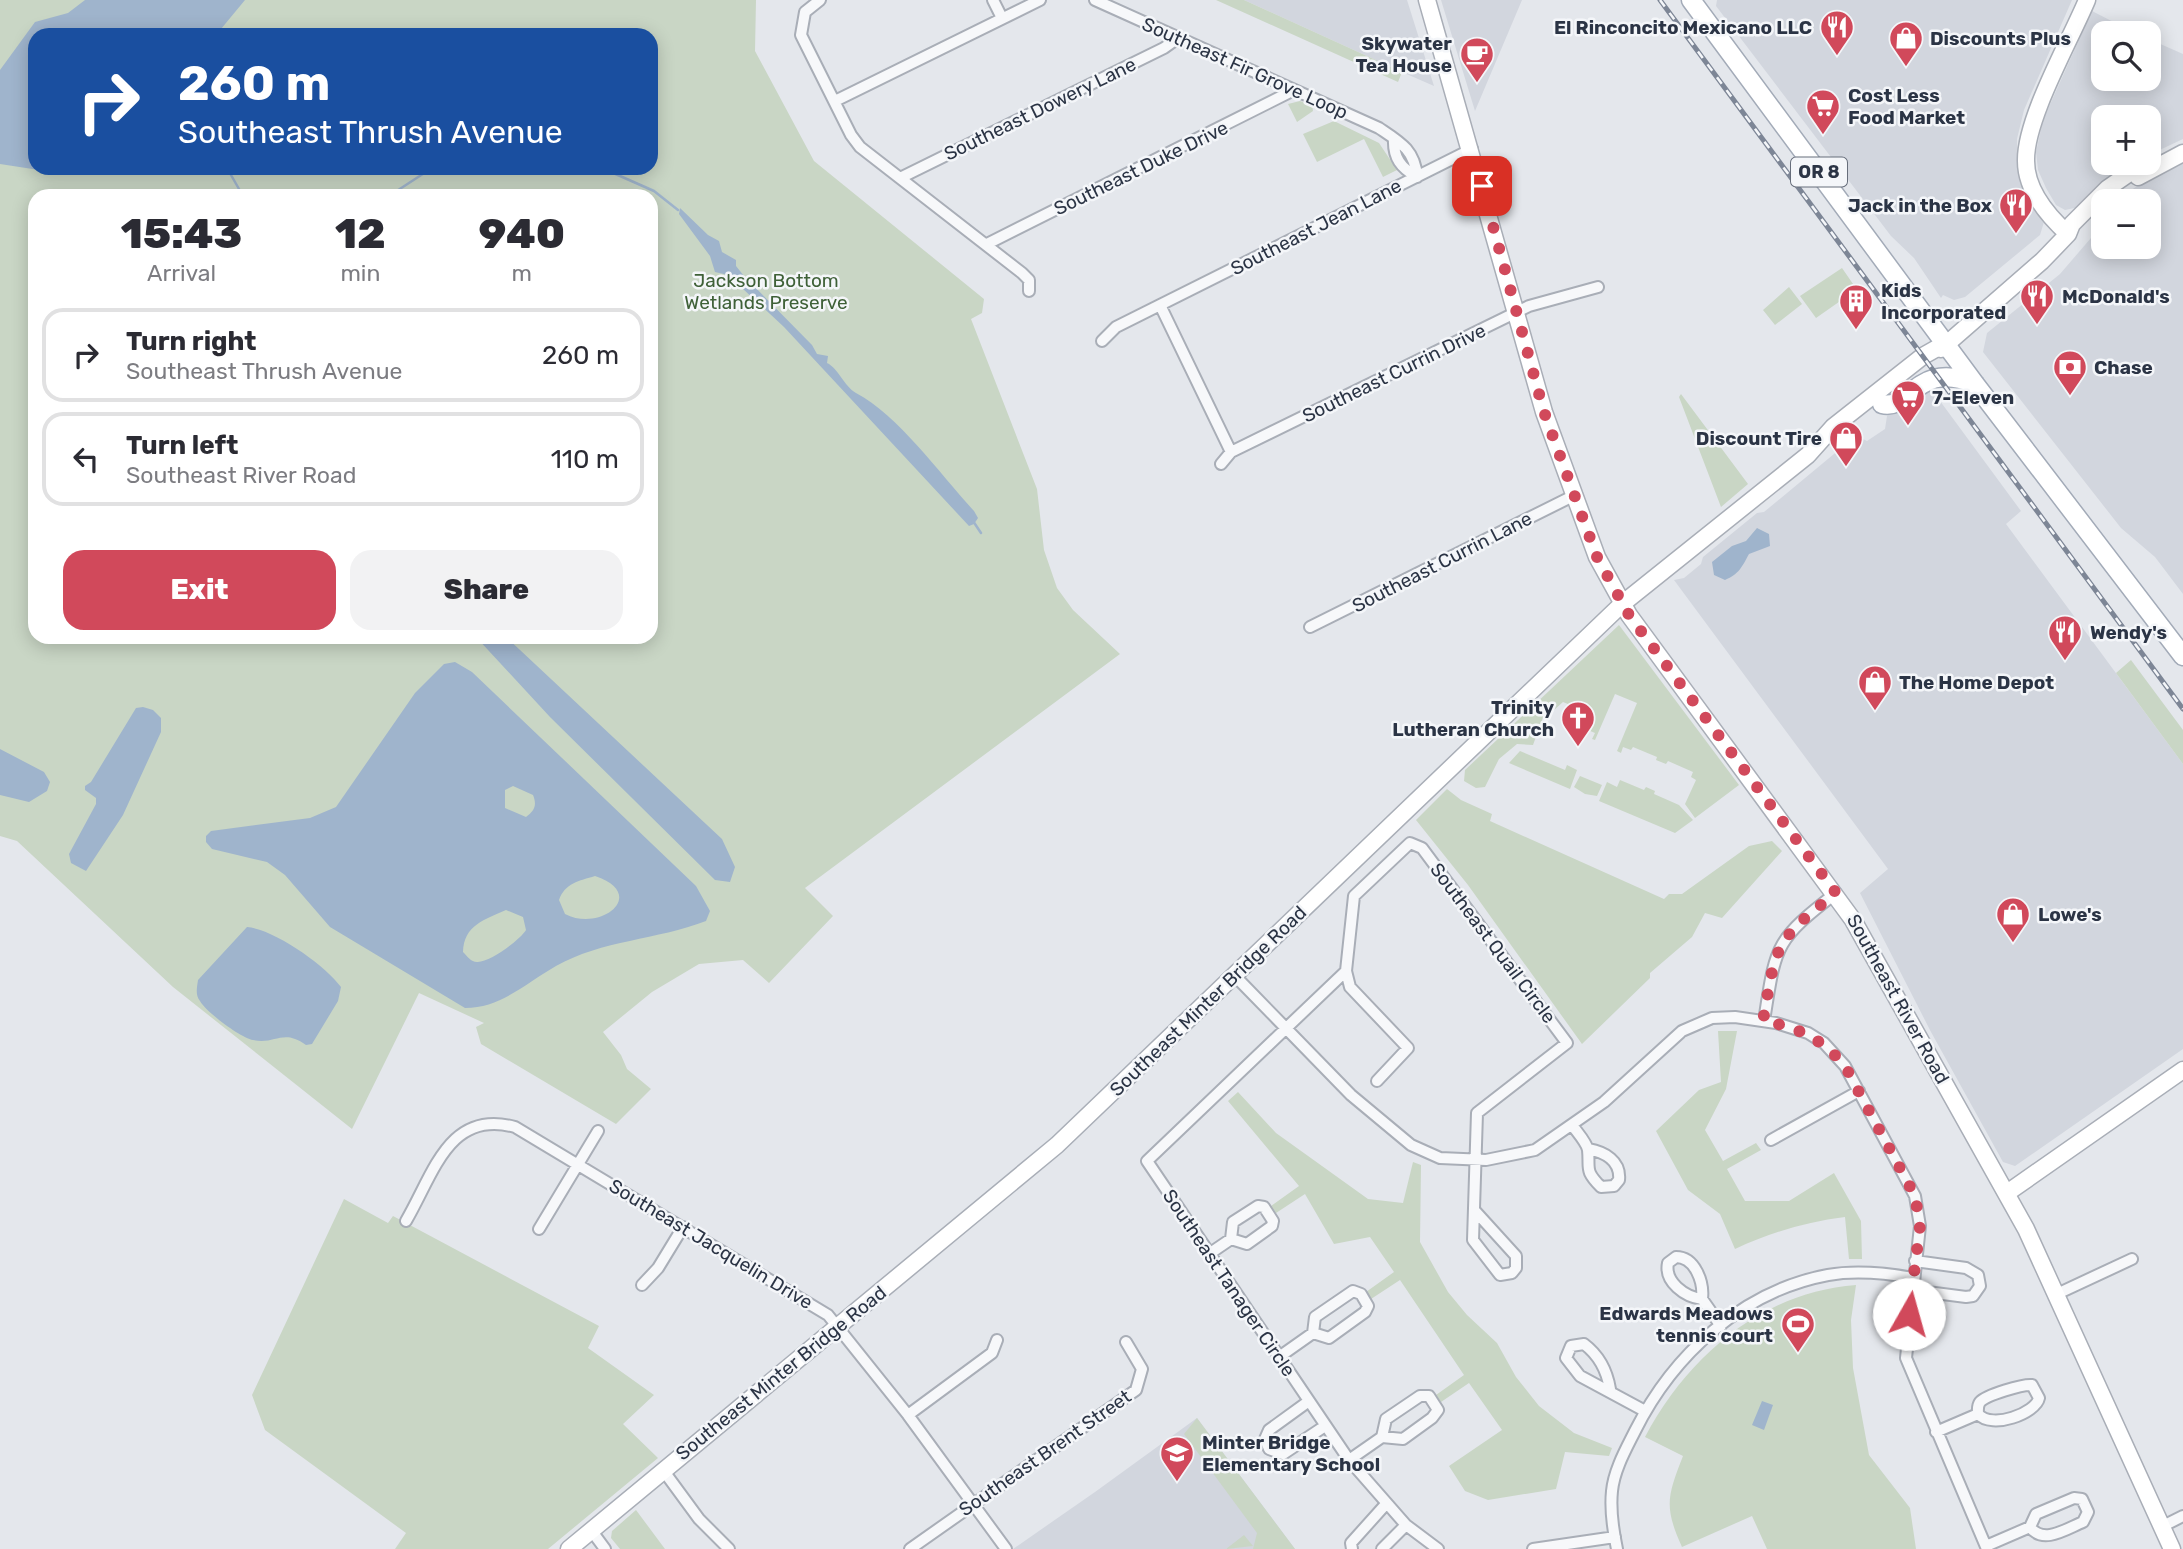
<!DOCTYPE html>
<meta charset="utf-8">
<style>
:root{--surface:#fff;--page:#f2f2f3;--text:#2b2b33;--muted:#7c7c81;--line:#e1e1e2;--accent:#d1495b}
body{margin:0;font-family:Rubik,sans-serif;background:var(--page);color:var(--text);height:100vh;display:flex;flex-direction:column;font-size:26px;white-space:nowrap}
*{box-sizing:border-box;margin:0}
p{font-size:23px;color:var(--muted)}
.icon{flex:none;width:38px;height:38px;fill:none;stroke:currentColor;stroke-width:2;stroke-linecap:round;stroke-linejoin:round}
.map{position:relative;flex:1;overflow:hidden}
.drawer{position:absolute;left:28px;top:189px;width:630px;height:455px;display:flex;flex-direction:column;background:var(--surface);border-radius:21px;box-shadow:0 4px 18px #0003}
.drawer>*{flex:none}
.hud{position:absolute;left:28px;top:28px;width:630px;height:147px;border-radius:21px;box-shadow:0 4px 18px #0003;background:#1a4fa0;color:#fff;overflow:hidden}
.tools{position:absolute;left:2091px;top:21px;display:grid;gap:14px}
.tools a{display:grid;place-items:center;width:70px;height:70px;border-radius:14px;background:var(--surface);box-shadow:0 4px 18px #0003;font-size:35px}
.pin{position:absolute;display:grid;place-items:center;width:60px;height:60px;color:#fff;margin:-30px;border-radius:14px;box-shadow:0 4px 10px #0006}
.me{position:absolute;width:77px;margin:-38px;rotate:7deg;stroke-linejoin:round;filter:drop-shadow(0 0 5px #0008)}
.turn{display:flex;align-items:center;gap:24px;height:147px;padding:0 35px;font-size:32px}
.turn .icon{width:91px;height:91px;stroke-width:2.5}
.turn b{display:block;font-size:49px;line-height:60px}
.eta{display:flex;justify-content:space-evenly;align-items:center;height:119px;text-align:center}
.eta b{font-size:42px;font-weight:800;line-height:49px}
.button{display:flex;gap:14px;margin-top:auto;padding:14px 35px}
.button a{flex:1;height:80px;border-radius:21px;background:var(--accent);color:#fff;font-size:28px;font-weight:800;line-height:80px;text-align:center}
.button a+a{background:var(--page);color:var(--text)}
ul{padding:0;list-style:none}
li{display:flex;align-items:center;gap:21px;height:94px;margin:0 14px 10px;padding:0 21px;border:4px solid var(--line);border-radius:21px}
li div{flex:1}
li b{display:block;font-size:26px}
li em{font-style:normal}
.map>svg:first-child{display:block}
.built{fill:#d2d6de}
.green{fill:#c9d6c5;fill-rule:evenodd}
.water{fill:#9fb4cc;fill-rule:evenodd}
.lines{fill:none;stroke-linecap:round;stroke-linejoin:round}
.stream{stroke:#9fb4cc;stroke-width:2.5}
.street-casing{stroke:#a9aeb7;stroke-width:14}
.secondary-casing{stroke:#a9aeb7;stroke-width:19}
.primary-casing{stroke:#a3abb8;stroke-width:21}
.street{stroke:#f7f8fa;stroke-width:10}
.secondary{stroke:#fff;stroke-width:16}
.primary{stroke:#fff;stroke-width:18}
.rail-casing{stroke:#7d8696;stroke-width:5}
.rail{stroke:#f4f6f9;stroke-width:2.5;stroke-dasharray:8;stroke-linecap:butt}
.route{stroke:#d1495b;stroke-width:12;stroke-dasharray:0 21.6}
.labels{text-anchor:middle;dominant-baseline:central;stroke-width:5;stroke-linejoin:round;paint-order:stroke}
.shield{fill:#f4f6f9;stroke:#676e7b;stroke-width:2}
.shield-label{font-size:18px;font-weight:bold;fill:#2b3445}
.poi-label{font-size:19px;font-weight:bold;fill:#2b3445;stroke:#f4f6f9;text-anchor:start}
.street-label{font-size:19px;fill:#2b3445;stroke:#f4f6f9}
.park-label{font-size:19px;fill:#3f6138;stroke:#f4f6f9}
</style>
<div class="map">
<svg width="2183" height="1549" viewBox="0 0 2183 1549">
<rect width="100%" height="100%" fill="#e4e7ec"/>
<path class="built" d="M1244,0H1407L1434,86L1402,72Z
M1441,0H1522L1475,111Z
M1717,0H2072L2024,110L2017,139V162L2023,188L2044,222L2040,235L1965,297L1954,300L1943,295L1941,298L1914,258L1891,236L1716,6Z
M2092,11L2135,33H2104V79H2149V39L2183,54V139L2149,155V117H2104V163H2136L2079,207L2065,210L2056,205L2046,188L2038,170L2036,152L2043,120Z
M2183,162V594L2155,557L2121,528L1983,352L1987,333L2060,274L2103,224L2104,247H2149V201H2116L2144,181Z
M1929,386L2021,511L2006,524L2183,764V1049L2015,1166L2003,1162L1931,1032L1860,893L1888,869L1674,580L1684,578L1701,564L1703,557L1757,513L1764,512L1852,439L1859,437L1867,441L1885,429L1887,416Z
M1197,1418L1295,1549H1013L1095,1492Z"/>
<path class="green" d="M0,0H756L755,51L814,161L984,299L982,313L971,319L1037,489L1044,550L1057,588L1073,610L1120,654L805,888L833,916L769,983L743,960L699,964L652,992L603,1032L621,1055L627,1069L651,1089L616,1124L481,1044L476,1027L484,1023L419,993L352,1129L173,987L17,841L0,836ZM35,35H651V168H35ZM35,196H651V637H35Z
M1216,0H1244L1402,72L1398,82Z
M1300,101L1312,105L1313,111L1297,122L1288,104Z
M1334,121L1379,143L1397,170L1383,177L1364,139L1317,162L1303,134Z
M1842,268L1862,297L1852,304L1846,297L1816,318L1800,296Z
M1789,287L1802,304L1775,325L1763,310Z
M1681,394L1748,484L1721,507L1679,397Z
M1619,625L1739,785L1695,818L1685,804L1696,780L1691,777L1693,772L1668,761L1666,764L1656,760L1657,757L1633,747L1631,750L1623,747L1621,753L1617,751L1637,703L1615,694L1595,740L1592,739L1595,733L1583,728L1587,719L1581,717L1583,710L1563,702L1553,711L1546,709L1533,745L1517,744L1499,759L1485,787L1476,788L1464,781L1465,770Z
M2131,660L2183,730V764L2116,673Z
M1520,751L1565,770L1567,765L1577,770L1570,789L1509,763Z
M1580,776L1602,785L1597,796L1585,794L1574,787Z
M1620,780L1644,790L1646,787L1655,791L1654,794L1679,805L1693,820L1675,833L1599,801L1607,782L1617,787Z
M1447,789L1461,800L1492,814L1490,821L1664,899L1669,894H1682L1749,846L1772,841L1782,851L1722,918L1705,913L1692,937L1650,973V978L1582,1044L1468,885L1416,820Z
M1718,1031H1737L1726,1089L1705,1130L1723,1161L1756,1143L1761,1150L1727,1169L1745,1201H1789L1834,1173L1861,1221L1862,1259H1849L1845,1217C1806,1222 1772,1232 1735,1249L1720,1214L1688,1190L1656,1131L1699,1090L1721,1082Z
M1238,1092L1276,1133L1368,1199L1403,1203L1413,1162L1421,1165L1420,1242L1448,1292L1467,1315L1497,1343L1516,1377L1539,1406L1574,1433L1612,1448L1609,1456L1565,1452L1556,1489L1488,1500L1465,1491L1449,1466L1502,1430L1469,1383L1441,1402L1436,1395L1464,1375L1400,1280L1371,1299L1366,1292L1394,1272L1370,1237L1334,1244L1305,1194L1276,1213L1271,1206L1299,1186L1228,1101Z
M344,1199L388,1223L393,1216L599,1326L588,1348L654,1395L623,1424L658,1458L548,1549H395L406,1533L265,1430L252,1395Z
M1856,1285L1851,1320L1853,1368L1869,1455L1910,1508L1916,1549H1767L1752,1516L1682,1547C1664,1507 1667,1497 1683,1456L1645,1437C1688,1356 1762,1292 1856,1285Z
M1197,1418L1295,1549H1253L1257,1533L1184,1434Z
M636,1510L665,1549H620L611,1538L612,1531Z
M1244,1535L1253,1546L1226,1549Z"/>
<path class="water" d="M85,0H245L216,35H35V168H42L39,170L0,164V70L35,22L68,13Z
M680,208L708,235L719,241L722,252L736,260V266L744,276L812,345L817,354L828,356L827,363C838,368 844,386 856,393C898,415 940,474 974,511L978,518L974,524L969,526L784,327L728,275L715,272L710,256L679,214Z
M1757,528L1769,534L1770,546L1749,554C1742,567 1739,574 1725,580L1714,575L1712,562L1732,546L1746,541Z
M476,637H506L722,839L735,867L730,882L715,880L550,717Z
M455,662L472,672L696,886L710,911L706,921C657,940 602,940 556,966C526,983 501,1008 465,1008L330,927L285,875L267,862L212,849L206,842V836L211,831L310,818L336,807L415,693L444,664ZM513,786L533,795C537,805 535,810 526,817L505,808V790ZM595,876C649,894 601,933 565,914L559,900C565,883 579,881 595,876ZM506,910L523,917L526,930C520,940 489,963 477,962C471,962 467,956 463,952C464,925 484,920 506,910Z
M143,707L153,710L161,718V732L123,815L86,871L71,863L69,854L96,804V798L85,790V786L91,782L136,708Z
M0,749L44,772L50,782L47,791L29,802L0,795Z
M247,927C274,929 325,965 341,987L338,1001L312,1044L306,1045C283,1028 275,1045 253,1040C241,1038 206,1012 200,1001C195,995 197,987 198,980Z
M1762,1401L1773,1405L1764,1430L1752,1425Z"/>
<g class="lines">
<path class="stream" d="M227,168L243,196
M602,168L654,191L678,210
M389,196L432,168
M973,521L981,533"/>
<g class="street-casing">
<path id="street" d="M820,0L805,12L801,35L851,135L860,147L1022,273L1029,280V291
M993,0L1002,18
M1095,0L1379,128C1400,142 1415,150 1417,177
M835,101L1040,0
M1394,139C1393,158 1401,168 1417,177
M900,178L1164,48L1178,38
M987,244L1294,90
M1160,305L1231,452
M1102,341L1116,327L1472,149
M1221,464L1231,452L1529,306L1598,287
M1310,627L1573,496
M1346,971L1350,987L1408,1048L1377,1081
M1235,976L1351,1095L1411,1145L1440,1158L1486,1160L1535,1150L1604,1102L1682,1031L1712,1018L1735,1017L1776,1023L1808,1033L1824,1043L1845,1066L1915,1196L1920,1226L1906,1358L1987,1549
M1764,1021C1776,945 1774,941 1836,893
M1572,1125C1577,1132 1587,1143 1588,1150C1590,1169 1584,1170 1601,1187L1614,1186L1619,1180C1621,1161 1605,1152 1588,1149
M1771,1140L1859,1091
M406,1221C434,1173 449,1109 515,1127L828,1315L908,1415L1006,1549
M539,1229L598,1131
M1209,1254L1231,1239L1233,1222L1258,1206L1264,1207L1273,1221L1272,1226L1247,1244L1231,1239
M642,1285L658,1268L683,1227
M1912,1290L1966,1297L1973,1296L1980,1286L1978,1275L1966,1268L1915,1261
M2057,1294L2132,1259
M1702,1299C1704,1282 1695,1257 1676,1257L1668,1263C1664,1282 1685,1297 1702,1299L1721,1326
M1279,1357L1313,1333L1315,1317L1353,1291L1361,1294L1368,1306L1365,1312L1329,1338L1313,1333
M1610,1389C1607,1371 1600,1356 1584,1344L1571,1346L1566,1358L1580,1376L1645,1411
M1309,1401L1269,1430L1265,1439L1269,1449L1283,1454L1325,1426
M908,1415L992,1353L997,1340
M1936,1432L1978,1414C1992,1430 2036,1413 2039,1398L2032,1385C2023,1384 1986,1395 1980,1402C1977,1406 1978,1410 1978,1414
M1349,1460L1382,1437L1386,1419L1420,1396H1429L1438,1410L1432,1418L1403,1439L1382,1437
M663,1470L699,1519L729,1549
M2163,1526L2183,1516
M591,1530L605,1549
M1986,1546L2030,1527C2043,1545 2066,1529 2083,1522L2088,1512L2082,1499L2074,1498L2036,1514L2030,1527
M910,1549L1136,1390L1142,1369L1126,1342
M1352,1549L1351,1543L1386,1504
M1382,1549L1406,1525
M1438,1549L1406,1525L1349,1460L1147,1161L1346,971L1354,896L1410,843L1422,848L1567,1043L1477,1113L1473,1240L1500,1275L1512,1273L1516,1268V1256L1476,1212
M1533,1549L1615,1537
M1617,1549C1613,1530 1610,1510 1612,1491C1614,1470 1626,1449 1635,1431C1673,1355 1742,1291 1828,1275C1857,1270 1885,1273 1913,1278"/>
</g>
<g class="secondary-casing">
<path id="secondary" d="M1427,0L1544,412L1597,557L1629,615L1853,920L2026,1229L2172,1549
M2138,177L2183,153
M2068,234C2047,215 2026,190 2026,161C2025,119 2070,41 2087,0
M1941,349L2042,261L2068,234L2072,224L2108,188L2144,163
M2007,1193L2183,1070
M569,1549L1057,1145L1622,604L1808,455L1833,427L1923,356L1946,343"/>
</g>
<g class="primary-casing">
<path id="primary" d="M1691,0L1975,384L2183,656
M1882,404C1911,411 1917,359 1975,384"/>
</g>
<use href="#street" class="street"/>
<use href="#secondary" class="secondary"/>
<use href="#primary" class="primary"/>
<g class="rail-casing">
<path id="rail" d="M1660,0L2183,709"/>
</g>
<use href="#rail" class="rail"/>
</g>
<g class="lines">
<path class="route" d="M1482,186L1544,412L1597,557L1629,615L1836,893C1774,941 1776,945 1763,1021C1798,1027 1822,1039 1845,1066L1915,1196L1920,1226L1909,1314"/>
</g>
<defs>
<g id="restaurant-pin" transform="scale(1.75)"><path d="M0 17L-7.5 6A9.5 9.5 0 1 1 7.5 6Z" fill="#d1495b" stroke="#f4f6f9"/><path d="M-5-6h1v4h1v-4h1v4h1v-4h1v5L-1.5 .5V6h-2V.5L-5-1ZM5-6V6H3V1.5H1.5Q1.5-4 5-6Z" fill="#fff"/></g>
<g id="shop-pin" transform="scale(1.75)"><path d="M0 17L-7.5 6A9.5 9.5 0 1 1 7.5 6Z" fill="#d1495b" stroke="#f4f6f9"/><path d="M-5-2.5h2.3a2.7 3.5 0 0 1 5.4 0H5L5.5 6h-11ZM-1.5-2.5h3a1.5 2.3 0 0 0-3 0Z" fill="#fff"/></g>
<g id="cafe-pin" transform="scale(1.75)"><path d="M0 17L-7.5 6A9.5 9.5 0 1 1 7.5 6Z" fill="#d1495b" stroke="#f4f6f9"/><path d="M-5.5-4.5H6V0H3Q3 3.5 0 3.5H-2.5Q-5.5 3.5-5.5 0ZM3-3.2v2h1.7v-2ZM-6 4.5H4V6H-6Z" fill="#fff"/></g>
<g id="supermarket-pin" transform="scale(1.75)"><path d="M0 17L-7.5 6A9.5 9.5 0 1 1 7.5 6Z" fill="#d1495b" stroke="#f4f6f9"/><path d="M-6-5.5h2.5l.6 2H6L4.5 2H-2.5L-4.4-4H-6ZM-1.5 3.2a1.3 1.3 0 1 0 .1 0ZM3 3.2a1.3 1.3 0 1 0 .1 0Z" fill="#fff"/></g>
<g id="building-pin" transform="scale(1.75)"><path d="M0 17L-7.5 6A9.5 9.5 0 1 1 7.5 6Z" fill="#d1495b" stroke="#f4f6f9"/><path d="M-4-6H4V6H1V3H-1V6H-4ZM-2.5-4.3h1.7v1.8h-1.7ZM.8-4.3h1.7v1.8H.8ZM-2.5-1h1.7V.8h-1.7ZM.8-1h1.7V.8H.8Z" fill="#fff"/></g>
<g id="bank-pin" transform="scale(1.75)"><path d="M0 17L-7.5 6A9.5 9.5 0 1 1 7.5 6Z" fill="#d1495b" stroke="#f4f6f9"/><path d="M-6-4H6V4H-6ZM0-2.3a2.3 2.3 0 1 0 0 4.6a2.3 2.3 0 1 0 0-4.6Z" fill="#fff"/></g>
<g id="church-pin" transform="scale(1.75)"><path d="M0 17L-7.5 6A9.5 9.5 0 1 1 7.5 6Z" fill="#d1495b" stroke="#f4f6f9"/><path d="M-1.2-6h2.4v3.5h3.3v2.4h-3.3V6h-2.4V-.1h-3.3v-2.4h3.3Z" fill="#fff"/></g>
<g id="stadium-pin" transform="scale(1.75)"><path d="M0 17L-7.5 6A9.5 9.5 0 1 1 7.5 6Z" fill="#d1495b" stroke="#f4f6f9"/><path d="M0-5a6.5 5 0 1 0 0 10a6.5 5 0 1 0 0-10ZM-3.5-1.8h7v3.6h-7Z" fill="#fff"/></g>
<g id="school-pin" transform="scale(1.75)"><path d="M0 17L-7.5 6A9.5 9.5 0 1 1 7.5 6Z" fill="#d1495b" stroke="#f4f6f9"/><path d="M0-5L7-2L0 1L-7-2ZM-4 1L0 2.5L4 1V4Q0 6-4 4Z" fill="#fff"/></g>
</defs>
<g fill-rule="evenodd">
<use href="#restaurant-pin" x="1837" y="27"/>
<use href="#shop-pin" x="1906" y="38"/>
<use href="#cafe-pin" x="1477" y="54"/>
<use href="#supermarket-pin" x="1823" y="106"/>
<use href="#restaurant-pin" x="2016" y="205"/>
<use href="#restaurant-pin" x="2037" y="296"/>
<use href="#building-pin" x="1856" y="301"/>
<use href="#bank-pin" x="2070" y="367"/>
<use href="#supermarket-pin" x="1908" y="397"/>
<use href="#shop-pin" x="1846" y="438"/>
<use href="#restaurant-pin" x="2065" y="632"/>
<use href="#shop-pin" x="1875" y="682"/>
<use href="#church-pin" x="1578" y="718"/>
<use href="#shop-pin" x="2013" y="914"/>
<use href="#stadium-pin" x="1798" y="1324"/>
<use href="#school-pin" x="1177" y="1453"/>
</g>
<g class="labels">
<rect class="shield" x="1791" y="157.5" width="56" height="29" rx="5"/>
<g class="shield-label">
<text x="1819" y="172">OR 8</text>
</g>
<g class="poi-label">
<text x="1812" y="27" text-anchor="end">El Rinconcito Mexicano LLC</text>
<text x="1930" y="38">Discounts Plus</text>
<text x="1452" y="43" text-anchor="end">Skywater<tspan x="1452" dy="22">Tea House</tspan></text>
<text x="1848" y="95">Cost Less<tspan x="1848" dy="22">Food Market</tspan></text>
<text x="1992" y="205" text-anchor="end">Jack in the Box</text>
<text x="1881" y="290">Kids<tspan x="1881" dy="22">Incorporated</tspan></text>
<text x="2062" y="296">McDonald's</text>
<text x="2094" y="367">Chase</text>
<text x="1932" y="397">7-Eleven</text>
<text x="1822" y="438" text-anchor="end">Discount Tire</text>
<text x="2090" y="632">Wendy's</text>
<text x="1899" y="682">The Home Depot</text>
<text x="1554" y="707" text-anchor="end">Trinity<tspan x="1554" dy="22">Lutheran Church</tspan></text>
<text x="2038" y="914">Lowe's</text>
<text x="1773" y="1313" text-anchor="end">Edwards Meadows<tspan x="1773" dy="22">tennis court</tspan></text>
<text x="1202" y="1442">Minter Bridge<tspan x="1202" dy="22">Elementary School</tspan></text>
</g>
<g class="street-label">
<text transform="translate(1245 68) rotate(24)">Southeast Fir Grove Loop</text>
<text transform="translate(1040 109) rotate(-26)">Southeast Dowery Lane</text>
<text transform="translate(1141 168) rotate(-26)">Southeast Duke Drive</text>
<text transform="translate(1316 227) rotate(-27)">Southeast Jean Lane</text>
<text transform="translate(1394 373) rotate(-26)">Southeast Currin Drive</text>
<text transform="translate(1442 562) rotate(-27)">Southeast Currin Lane</text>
<text transform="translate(1493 943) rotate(53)">Southeast Quail Circle</text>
<text transform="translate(1898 999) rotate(61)">Southeast River Road</text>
<text transform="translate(1208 1001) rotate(-44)">Southeast Minter Bridge Road</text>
<text transform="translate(711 1244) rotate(31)">Southeast Jacquelin Drive</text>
<text transform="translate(1229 1283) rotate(56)">Southeast Tanager Circle</text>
<text transform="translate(781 1373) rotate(-39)">Southeast Minter Bridge Road</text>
<text transform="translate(1045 1453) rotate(-35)">Southeast Brent Street</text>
</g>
<g class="park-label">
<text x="766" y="280">Jackson Bottom<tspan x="766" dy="22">Wetlands Preserve</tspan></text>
</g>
</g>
</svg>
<div class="tools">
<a><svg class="icon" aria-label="search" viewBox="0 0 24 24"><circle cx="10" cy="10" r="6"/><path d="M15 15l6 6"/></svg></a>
<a>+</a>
<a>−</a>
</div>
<div class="pin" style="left:1482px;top:186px;background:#d93025"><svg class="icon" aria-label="arrive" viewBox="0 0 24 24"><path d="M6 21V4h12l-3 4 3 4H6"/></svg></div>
<svg class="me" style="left:1909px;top:1314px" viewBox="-20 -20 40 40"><circle r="19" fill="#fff"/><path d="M0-13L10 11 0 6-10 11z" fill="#d1495b"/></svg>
<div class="hud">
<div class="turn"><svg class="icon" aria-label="right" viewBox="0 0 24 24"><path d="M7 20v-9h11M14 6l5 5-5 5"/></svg><div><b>260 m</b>Southeast Thrush Avenue</div></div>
</div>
<section class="drawer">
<div class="eta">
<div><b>15:43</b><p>Arrival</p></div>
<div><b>12</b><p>min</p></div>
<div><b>940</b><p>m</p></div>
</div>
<ul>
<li><svg class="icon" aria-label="right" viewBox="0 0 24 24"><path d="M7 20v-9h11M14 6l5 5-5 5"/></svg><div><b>Turn right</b><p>Southeast Thrush Avenue</p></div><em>260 m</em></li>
<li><svg class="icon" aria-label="left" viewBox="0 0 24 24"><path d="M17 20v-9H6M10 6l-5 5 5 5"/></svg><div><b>Turn left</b><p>Southeast River Road</p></div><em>110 m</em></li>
</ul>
<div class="button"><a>Exit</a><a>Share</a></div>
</section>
</div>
